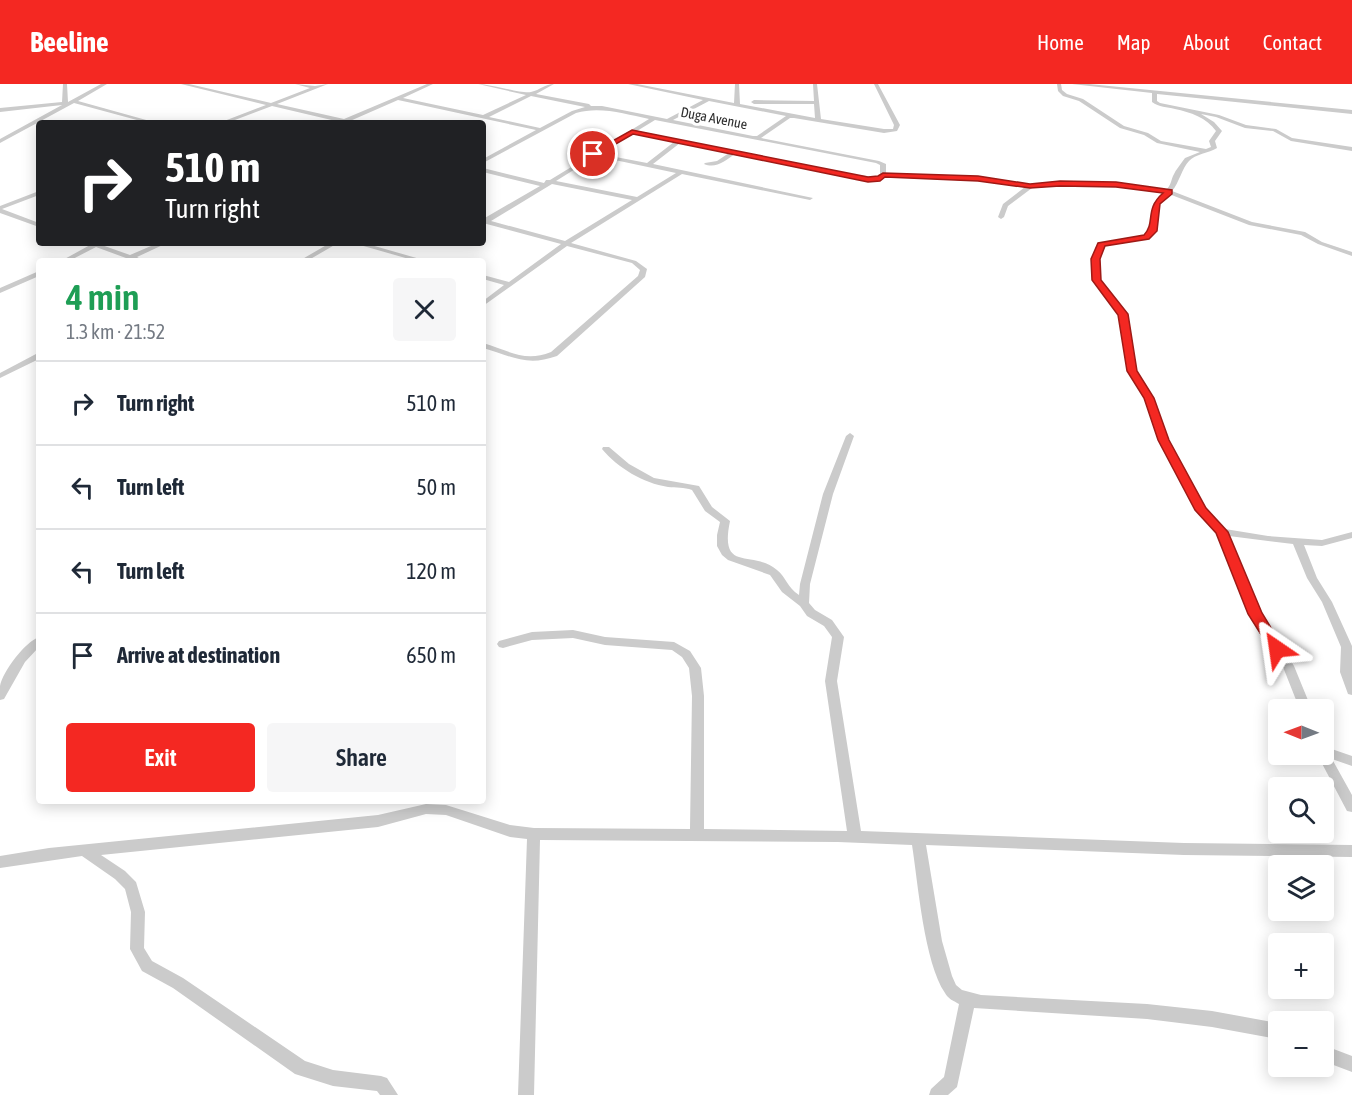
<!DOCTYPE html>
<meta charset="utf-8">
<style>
:root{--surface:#fff;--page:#f6f6f7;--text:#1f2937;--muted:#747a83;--line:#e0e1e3;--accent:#f42822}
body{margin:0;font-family:"Asap Condensed",sans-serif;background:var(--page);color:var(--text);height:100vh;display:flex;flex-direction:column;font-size:22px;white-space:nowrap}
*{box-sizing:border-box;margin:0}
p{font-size:20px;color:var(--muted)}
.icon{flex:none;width:33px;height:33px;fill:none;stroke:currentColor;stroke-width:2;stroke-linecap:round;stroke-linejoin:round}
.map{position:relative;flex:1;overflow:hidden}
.sheet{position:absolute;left:36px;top:174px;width:450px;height:546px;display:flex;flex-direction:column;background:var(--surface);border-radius:6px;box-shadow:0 3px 15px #0003}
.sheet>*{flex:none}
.guide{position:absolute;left:36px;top:36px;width:450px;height:126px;border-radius:6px;box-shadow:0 3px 15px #0003;background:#202124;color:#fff;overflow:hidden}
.needle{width:39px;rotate:271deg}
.fabs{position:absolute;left:1268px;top:615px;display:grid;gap:12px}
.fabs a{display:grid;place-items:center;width:66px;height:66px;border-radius:6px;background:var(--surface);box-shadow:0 3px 15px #0003;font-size:30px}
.pin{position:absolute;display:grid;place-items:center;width:51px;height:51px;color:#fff;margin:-26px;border:3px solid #fff;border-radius:50%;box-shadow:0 2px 6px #0007}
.me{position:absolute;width:66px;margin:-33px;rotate:328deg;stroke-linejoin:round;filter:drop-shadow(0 0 4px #0008)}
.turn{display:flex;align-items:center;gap:21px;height:126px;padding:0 30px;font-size:27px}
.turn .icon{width:78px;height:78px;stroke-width:2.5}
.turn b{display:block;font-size:42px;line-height:51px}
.round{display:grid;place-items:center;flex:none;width:63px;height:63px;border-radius:6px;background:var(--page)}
.overview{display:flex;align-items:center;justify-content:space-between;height:102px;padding:0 30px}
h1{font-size:36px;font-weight:600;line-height:45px;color:#1e9e55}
.button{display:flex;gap:12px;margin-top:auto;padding:12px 30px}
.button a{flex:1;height:69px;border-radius:6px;background:var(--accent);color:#fff;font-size:24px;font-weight:600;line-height:69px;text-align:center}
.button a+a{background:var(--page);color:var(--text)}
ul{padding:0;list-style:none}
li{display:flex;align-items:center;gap:18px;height:84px;padding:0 30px;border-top:2px solid var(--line)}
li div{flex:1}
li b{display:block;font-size:22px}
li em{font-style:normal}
header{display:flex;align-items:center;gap:36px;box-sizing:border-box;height:84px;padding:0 30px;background:var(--accent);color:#fff}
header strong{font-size:28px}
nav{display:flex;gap:33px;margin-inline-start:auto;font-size:21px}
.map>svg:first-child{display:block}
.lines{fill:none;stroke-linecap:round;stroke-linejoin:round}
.street{fill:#cbcbcb;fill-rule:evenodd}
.route{fill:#f42822;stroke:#9f1a16;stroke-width:1.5}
.labels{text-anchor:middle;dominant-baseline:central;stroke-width:6;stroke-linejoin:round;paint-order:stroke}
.far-street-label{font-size:14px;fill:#2e2e2e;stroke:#fff}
</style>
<header>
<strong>Beeline</strong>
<nav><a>Home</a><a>Map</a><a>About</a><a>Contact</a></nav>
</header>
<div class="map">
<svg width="1352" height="1011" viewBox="0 0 1352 1011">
<rect width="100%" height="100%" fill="#fff"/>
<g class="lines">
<path class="street" d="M63,0H67L68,18L101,0H107L78,17L157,39H148L74,19L0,59V55L62,21L0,28V24L62,18Z
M181,0H189L271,19L310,4L295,0L315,2L328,0L277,20L344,35L427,0H433L403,14L483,31L526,11L478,0C491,0 522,10 531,8C540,6 545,0 554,0L536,10L589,20L591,22H602L667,35L703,16L628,0H637L734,19L735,0H739L740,20L815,34L814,20H754L751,18L754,16L814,17L813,0H817L821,35L884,45H893L894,41L874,0H878L900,41L897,47L884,49L794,34H790L761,54L879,77L886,80V89L978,93L1030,100L1061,98L1116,99L1166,106C1171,101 1171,97 1173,92C1176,85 1181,80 1185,74L1200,68L1157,59L1144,51L1120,44L1079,17L1063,12L1058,7L1057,0H1061L1062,6L1067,10L1083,15L1124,42L1148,49L1161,57L1206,65L1211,63L1209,57L1216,47C1207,34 1190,28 1175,25C1167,23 1159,23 1152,18V9L1072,0H1089L1352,26V30L1157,10V17L1160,19L1219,31L1246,41L1276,45L1292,54L1352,63V67L1291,57L1273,47L1245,44L1216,33L1201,30L1214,38L1222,47L1215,57L1217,64C1209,69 1195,70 1189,77C1182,84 1179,99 1172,107L1252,138L1305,148L1322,158L1352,168V172L1318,160L1301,151L1249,141L1169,110L1159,120L1155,148L1148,154L1104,162L1099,175L1101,196L1127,230L1136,287L1153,314L1168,356L1205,425L1225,445L1268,452L1322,456L1352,448V454L1322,462L1304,461L1317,494L1332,518L1352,562V611L1348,610L1340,588L1341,563L1322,518L1307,494L1293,460L1229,452L1260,529L1294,582L1312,626H1300L1283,583L1250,530L1218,449L1196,426L1160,356L1145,314L1128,287L1119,230L1093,196V175L1099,159L1144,151L1150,146L1153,120L1163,109L1116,103L1061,102L1032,104L1008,122L1004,133L1001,135L998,133L1003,120L1025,103L978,97L885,93L880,97L856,95L735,70C725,77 716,85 704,80L705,79L717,77L729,69L680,59L653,80L813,114L810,116L682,90L571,159L636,177L647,185L645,193L557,272C526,283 512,272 483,264V259C508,266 524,279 551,268L638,192L640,186L632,179L567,162L483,222V217L504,201L483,195V191L509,198L561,160L483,139V135L540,102L483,88V84L544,99L546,96H550L591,71V69H594L649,35C625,30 600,22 576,29L483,79V75L536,46L398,16L350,37L356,39H340V38L272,22L227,39H219L266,21ZM531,12L585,23L572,27L540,44L489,33ZM709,17L786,32L757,52H753L673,36ZM655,36L876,79L880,81V91L878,93L856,91L637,47ZM633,50L674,58L647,79L600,70ZM596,72L676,89L637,113L556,97ZM552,100L632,116L565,157L491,137Z
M39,107V111L2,125L39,139V143L0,129V122Z
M87,159H96L130,171L158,159H167L137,173L144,177H134L96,163L69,177H61L90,161Z
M330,159H338L307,177H299Z
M353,159H364L427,177H416Z
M39,187V192L0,209V204Z
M36,270H39V275L0,294V289Z
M850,349L854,352L833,410L810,500L809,519L815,526L832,536L844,553L837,597L861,747L1184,759L1352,761V773L1184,771L926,761L942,857L952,892L956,901L962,906L981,911L1147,920L1212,927L1278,939V955L1212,943L1147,935L974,924L957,1003L948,1011H929L931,1005L944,993L959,920C954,917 948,915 945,909C924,878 918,799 912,761L838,758L540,756L534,1011H518L527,755L510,753L446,731L426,730L378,743L101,771L125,787L136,798L145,828L144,864L152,877L183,894L305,977L333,986L381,992L387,994L398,1011H380L377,1007L333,1002L295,990L173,904L142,887L130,865L131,828L125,805L115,795L82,772L0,784V772L49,764L378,731L426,720L446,721L510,741L534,744L690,745L692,612L689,584L682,573L672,566L605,561L573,554L532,556L503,564L499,563L497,560L499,557L532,548L573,546L605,553L674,558L690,567L701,584L704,612V745L847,747L825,597L832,553L824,542L807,532L800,522L782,508L770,491L728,476L722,471L717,462V451L720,438L705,427L692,406C684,403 676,404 668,403C643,399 618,384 602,365L603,363H609L629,380L654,394L699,402L712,423L730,437C719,490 752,465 777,486C786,493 787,503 799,511L800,500L823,410L846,352Z
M39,553V563L25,578L4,615L0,616C0,612 0,606 0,602C3,587 25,558 39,553Z
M1323,662L1352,672V682L1332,675L1352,711V728L1347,727L1317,670H1323Z
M1323,961L1352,972V988L1323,977Z"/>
</g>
<path class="route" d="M632,46L868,93L878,92L883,89L978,92L1030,100L1060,97L1116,98L1172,106V110L1160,120L1157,147L1149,155L1105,162L1100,175L1101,196L1128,230L1137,287L1154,314L1169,356L1206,424L1228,448L1262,529L1284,565L1282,568H1272L1248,530L1216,449L1195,426L1158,356L1144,314L1127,287L1118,231L1092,196L1091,175L1098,159L1144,151C1156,138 1144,126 1163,109L1116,103L1060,102L1030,104L978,97L885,93L880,97L868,98L633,50L595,72L589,70Z"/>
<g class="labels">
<g class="far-street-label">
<text transform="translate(714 34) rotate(11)">Duga Avenue</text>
</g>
</g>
</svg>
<div class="fabs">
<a><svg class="needle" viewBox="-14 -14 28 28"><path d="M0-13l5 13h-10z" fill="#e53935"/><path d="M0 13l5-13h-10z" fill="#747a83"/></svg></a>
<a><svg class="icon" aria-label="search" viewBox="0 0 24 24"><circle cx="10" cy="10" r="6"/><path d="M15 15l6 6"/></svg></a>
<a><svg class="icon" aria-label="layers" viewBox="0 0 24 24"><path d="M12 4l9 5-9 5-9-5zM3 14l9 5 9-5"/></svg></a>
<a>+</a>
<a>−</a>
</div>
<div class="pin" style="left:593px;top:70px;background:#d93025"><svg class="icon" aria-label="arrive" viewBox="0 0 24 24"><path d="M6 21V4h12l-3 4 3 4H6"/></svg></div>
<svg class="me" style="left:1277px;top:565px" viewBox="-20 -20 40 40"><path d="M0-17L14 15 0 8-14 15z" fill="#f42822" stroke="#fff" stroke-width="4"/></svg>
<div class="guide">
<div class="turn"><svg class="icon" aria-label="right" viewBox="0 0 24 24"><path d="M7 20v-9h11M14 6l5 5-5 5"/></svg><div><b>510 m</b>Turn right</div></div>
</div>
<section class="sheet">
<div class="overview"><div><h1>4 min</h1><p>1.3 km · 21:52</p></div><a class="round"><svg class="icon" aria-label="close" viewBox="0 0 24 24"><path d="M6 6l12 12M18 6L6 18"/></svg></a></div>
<ul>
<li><svg class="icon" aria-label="right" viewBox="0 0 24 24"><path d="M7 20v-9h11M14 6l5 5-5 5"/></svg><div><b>Turn right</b></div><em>510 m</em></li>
<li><svg class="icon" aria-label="left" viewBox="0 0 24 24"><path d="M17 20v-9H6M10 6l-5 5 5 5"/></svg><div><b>Turn left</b></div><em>50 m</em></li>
<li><svg class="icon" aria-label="left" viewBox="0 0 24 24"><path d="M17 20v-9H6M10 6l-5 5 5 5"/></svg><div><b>Turn left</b></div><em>120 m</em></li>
<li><svg class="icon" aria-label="arrive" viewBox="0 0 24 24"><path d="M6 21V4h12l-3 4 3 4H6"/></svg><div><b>Arrive at destination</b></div><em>650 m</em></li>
</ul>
<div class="button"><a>Exit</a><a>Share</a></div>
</section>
</div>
